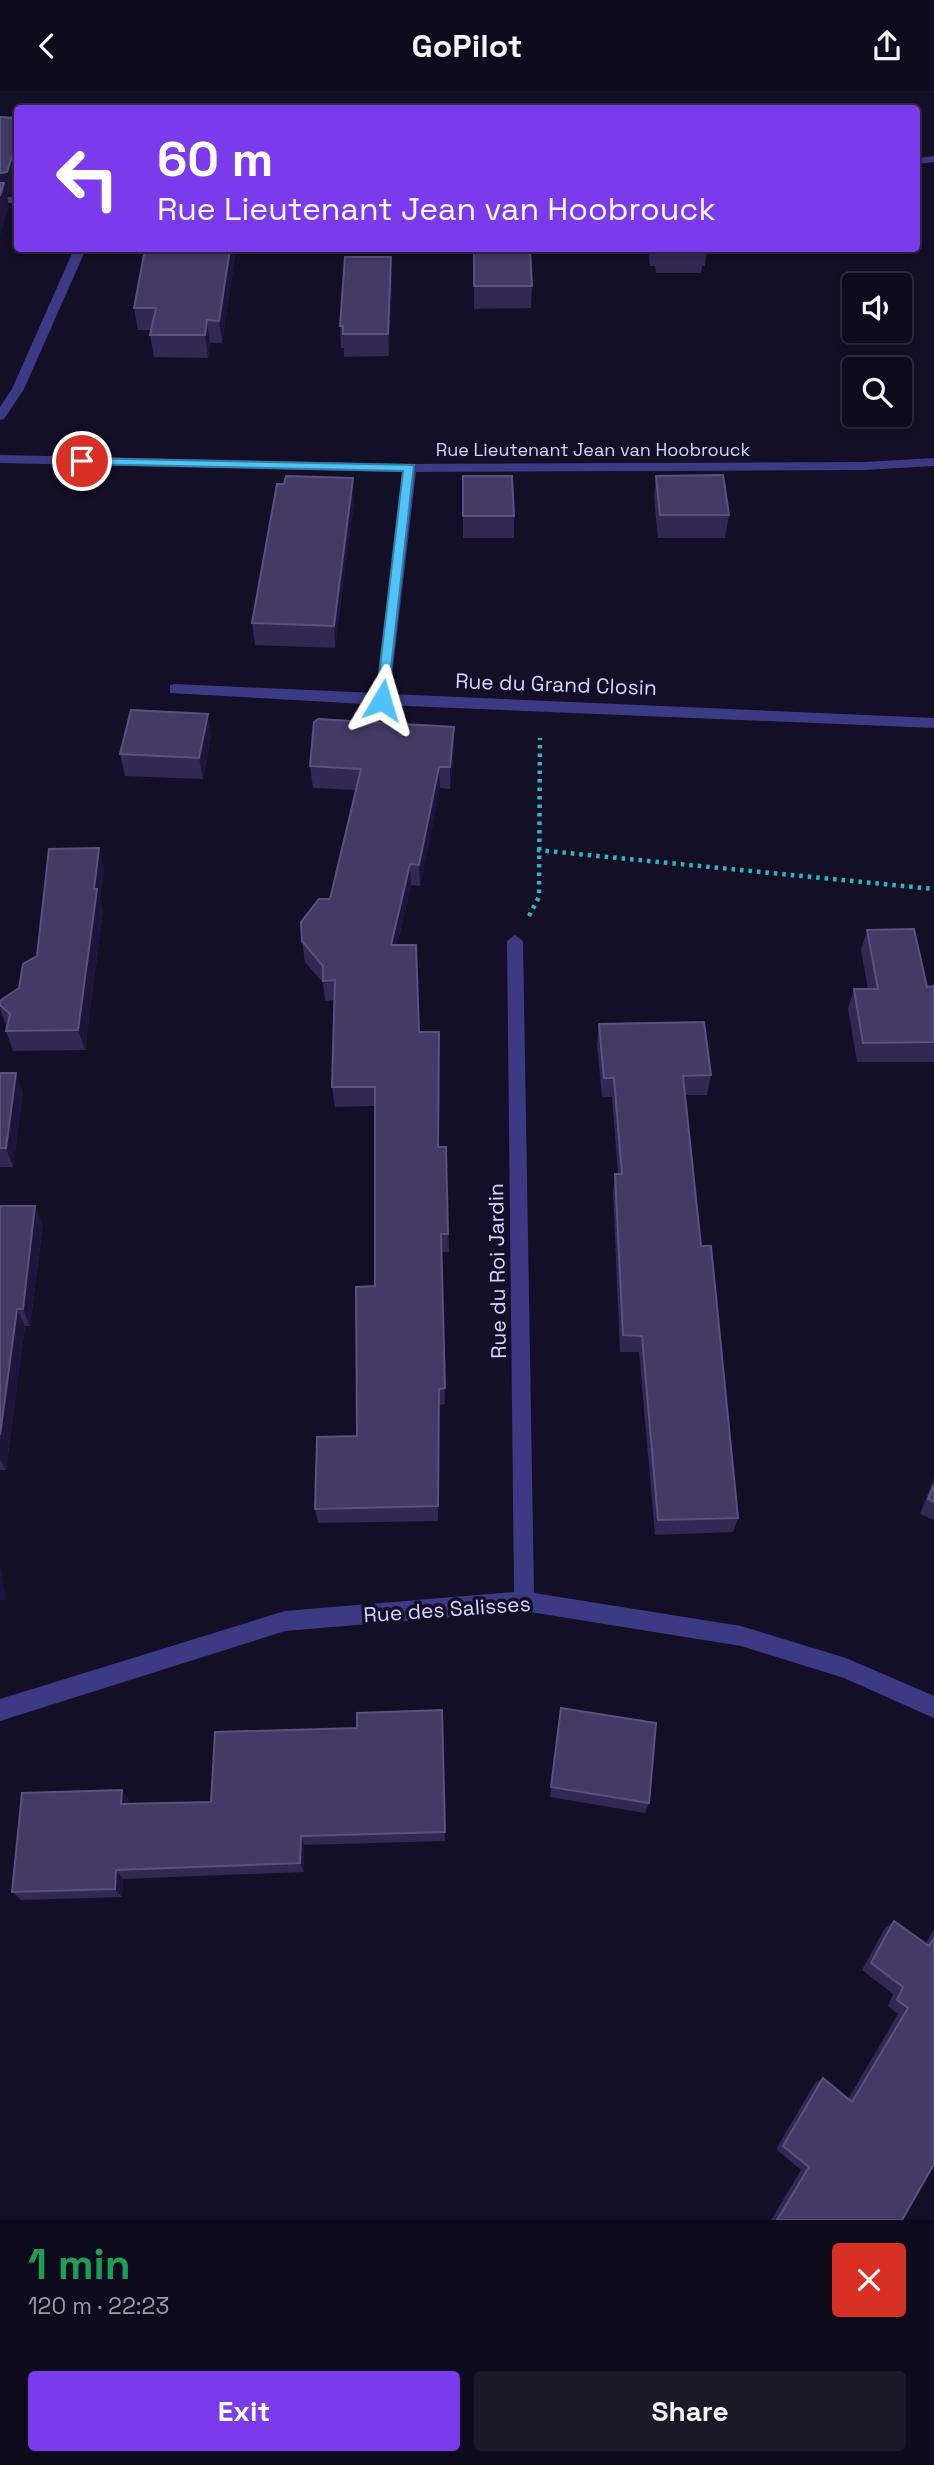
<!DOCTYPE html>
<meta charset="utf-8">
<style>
:root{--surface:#0e0b1c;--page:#1c1929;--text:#f1f3f6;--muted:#9b9ba3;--line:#2e2b3b;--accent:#7c3aed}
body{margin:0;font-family:"Space Grotesk",sans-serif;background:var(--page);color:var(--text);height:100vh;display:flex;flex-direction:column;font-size:26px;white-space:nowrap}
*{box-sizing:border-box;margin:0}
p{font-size:23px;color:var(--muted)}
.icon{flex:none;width:38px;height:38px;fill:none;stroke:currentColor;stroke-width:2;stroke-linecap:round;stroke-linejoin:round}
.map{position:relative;height:2129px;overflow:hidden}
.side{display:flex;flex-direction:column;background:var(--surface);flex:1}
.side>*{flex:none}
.top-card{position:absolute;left:14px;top:14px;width:906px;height:147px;border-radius:7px;box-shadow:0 4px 10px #0003,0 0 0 2px var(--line);background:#7c3aed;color:#fff;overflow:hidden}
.controls{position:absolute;left:842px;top:182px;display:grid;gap:14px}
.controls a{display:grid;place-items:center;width:70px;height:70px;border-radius:7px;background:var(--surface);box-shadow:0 4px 10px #0003,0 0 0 2px var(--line);font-size:35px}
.pin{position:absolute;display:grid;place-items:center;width:60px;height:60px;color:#fff;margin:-30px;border:4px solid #fff;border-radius:50%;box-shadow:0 2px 7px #0007}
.me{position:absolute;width:77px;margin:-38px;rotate:7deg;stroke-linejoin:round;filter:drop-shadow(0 0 5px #0008)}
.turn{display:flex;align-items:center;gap:24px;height:147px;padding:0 28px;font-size:32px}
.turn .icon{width:91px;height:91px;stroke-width:2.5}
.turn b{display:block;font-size:49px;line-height:60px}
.round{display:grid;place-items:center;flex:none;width:74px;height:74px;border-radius:7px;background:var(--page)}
.overview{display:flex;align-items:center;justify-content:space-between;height:119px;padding:0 28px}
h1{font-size:42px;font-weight:800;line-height:52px;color:#1e9e55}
.button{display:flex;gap:14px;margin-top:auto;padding:14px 28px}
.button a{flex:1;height:80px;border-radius:7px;background:var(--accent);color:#fff;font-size:28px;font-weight:800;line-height:80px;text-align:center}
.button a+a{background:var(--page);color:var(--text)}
header{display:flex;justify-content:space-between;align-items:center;height:91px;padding:0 28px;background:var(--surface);font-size:32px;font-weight:800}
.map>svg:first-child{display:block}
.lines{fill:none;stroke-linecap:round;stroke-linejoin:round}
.path{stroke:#2fb8b0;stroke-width:4.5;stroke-dasharray:3.5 5;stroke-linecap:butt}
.minor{fill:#3d3a85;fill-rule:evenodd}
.wall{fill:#312854}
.shaded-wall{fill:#1d163a}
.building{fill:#433a66;stroke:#5a527e;stroke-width:2}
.route{fill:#4fc3f7;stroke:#337fa1;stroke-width:2}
.labels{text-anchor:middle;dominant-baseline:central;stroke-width:7;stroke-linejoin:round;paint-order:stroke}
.far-street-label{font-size:18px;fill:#d9d4ff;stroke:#130f26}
.street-label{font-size:21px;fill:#d9d4ff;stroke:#130f26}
</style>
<header><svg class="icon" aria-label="back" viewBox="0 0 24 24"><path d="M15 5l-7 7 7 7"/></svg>GoPilot<svg class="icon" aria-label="share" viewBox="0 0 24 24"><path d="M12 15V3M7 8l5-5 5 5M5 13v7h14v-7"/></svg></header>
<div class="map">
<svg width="934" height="2129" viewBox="0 0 934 2129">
<rect width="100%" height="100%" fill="#130f26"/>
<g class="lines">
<path class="path" d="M537,759L934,798
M529,825L539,806L540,647"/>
<path class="minor" d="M934,65V71L917,73V67Z
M0,106H18V112H0Z
M74,158H86L24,298L4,328L0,329V316L12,298Z
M0,364L410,373L864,371L934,367V375L864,379L416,381L390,603L934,627V637L382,614L170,602V594L175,593L376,602L403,381L0,372Z
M515,844L523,850L534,1502L741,1535L846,1567L934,1605V1627L844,1587L741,1555L524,1520L285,1540L0,1630V1608L285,1520L514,1501L507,850Z"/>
</g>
<path class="wall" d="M236,158L222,252H210L208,267L154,266L150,244L151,239H138L134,217Z
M474,158L532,195L531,217L474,218Z
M648,158H707L705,175H702L701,182H656L655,175H650Z
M392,188L389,265L344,266V257H341L340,235Z
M463,385L514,425V447H463Z
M656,385L729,424L725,447H658L654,407Z
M354,410L335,557L255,554L252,532Z
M454,636V657L450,698L440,697L420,795L411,794L397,854L419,941H439V1056H446L449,1161H442L445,1313L439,1314L438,1430L318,1432L315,1418L357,1345L375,1195V1015L335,1016L332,996L334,909L325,910L323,892L305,871L302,850L330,808L356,699L313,697L310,675Z
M211,645L203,688L125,685L120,663Z
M99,757L104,778L100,809L103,819L85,959L13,960L6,940L7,934L5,932L0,918V910L19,897Z
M867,839L927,896L934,895V971H857L848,918L854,898H868L861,859Z
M599,933L711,984L707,1004H685L701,1155L738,1427L733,1441L655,1444L639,1261H620L613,1101L615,1083H618L612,1006H602L597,953Z
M0,982L23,1001L13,1076H0Z
M0,1115L43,1133L30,1235H25L6,1379H0Z
M934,1387V1429L920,1423Z
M442,1619L445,1750L304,1754V1781L123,1788L122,1806L21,1809L12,1801L122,1699L129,1709L128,1712L211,1711L357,1637Z
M559,1629L649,1712L645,1722L550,1706Z
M894,1830L926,1852L934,1838V2073L902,2129H771L801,2079L776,2058L815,1992L823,1987L848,2008L898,1923L888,1915L893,1903L862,1879L885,1837Z"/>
<path class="shaded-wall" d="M18,47V85L12,103L7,104L9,115L0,145V82Z
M230,158H236L222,252L219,230Z
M391,166L392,188L389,265L388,243Z
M207,229L210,252L208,267L205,244Z
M353,387L354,410L335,557L334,535Z
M208,623L211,645L203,688L199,667Z
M454,636V657L450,698V676Z
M439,676L440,697L420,795L419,774Z
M99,757L104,778L100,809L103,819L85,959L78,939Z
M410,773L411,794L392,874L391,854Z
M16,982L23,1001L13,1076L6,1057Z
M35,1115L43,1133L30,1235L23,1218Z
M17,1218L25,1235L6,1379L0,1368V1344Z
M0,1473L6,1508L0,1510Z
M122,1699L129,1709L128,1722L121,1713Z
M301,1745L304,1754V1781L300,1772Z
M116,1779L123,1788L122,1806L115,1798Z"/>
<path class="building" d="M0,26L18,27V47L7,81L0,82Z
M0,92H4L0,105Z
M145,158H230L219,230L207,229L205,244H150L156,217H134Z
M474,158H530L532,195H474Z
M658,158H703L704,159L658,160Z
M345,166H391L388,243H343V235H340Z
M723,384L729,424H660L656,385Z
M286,385L353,387L334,535L252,532L277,393H284Z
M463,385H512L514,425H463Z
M131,619L208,623L199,667L120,663Z
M318,628L454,636L450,676H439L419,774L410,773L391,854H416L419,941H439L438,1056H446L448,1143H441L445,1297L439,1298L438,1415L315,1418L317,1346L357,1345L356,1196L375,1195V996H332L335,889L323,890V875L302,850L301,831L319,808H330L361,678L310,675L314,631Z
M99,757L94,798H97L78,939L6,940L10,923L0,914V910L19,897L23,873L37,865L49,758Z
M914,838L927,896L934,895V951L863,952L854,898H878L867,839Z
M704,931L711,984L683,985L701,1155H711L738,1427L658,1429L642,1245L623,1244L615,1083H622L614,987H604L599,933Z
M0,982H16L6,1057H0Z
M0,1115H35L23,1218H17L0,1344Z
M934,1394V1411L928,1408Z
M561,1617L656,1632L649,1712L551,1696Z
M442,1619L445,1741L301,1745L300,1772L116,1779L115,1798L12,1801L22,1702L122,1699L121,1713L211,1711L215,1641L357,1637V1622Z
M894,1830L929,1855L934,1847V2073L902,2129H777L809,2076L783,2055L823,1987L852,2011L908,1917L897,1909L903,1896L871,1872Z"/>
<path class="route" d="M78,367L414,374L387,612H378L376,609L403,380L82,373L76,370Z"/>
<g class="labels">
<g class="far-street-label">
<text x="593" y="358">Rue Lieutenant Jean van Hoobrouck</text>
</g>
<g class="street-label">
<text transform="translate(556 593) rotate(2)">Rue du Grand Closin</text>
<text transform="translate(497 1180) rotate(-91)">Rue du Roi Jardin</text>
<text transform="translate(447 1518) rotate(-4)">Rue des Salisses</text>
</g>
</g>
</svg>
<div class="controls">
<a><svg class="icon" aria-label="sound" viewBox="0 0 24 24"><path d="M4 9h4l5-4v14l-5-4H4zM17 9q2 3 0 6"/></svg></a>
<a><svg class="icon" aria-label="search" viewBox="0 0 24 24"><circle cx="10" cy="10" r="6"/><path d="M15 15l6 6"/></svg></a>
</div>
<div class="pin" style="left:82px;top:370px;background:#d93025"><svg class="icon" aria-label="arrive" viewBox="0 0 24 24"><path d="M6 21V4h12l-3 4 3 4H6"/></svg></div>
<svg class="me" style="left:382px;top:609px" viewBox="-20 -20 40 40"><path d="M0-17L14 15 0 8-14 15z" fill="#4fc3f7" stroke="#fff" stroke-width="4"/></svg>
<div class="top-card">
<div class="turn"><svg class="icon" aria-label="left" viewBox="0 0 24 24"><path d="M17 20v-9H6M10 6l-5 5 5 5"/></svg><div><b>60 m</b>Rue Lieutenant Jean van Hoobrouck</div></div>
</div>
</div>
<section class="side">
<div class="overview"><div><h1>1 min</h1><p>120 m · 22:23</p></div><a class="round" style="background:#d93025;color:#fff"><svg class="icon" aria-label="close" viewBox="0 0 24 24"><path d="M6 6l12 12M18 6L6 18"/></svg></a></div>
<div class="button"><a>Exit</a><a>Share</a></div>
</section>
